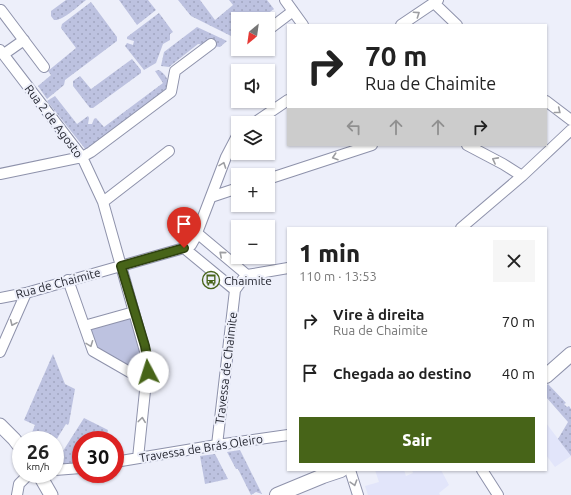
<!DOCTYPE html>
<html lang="pt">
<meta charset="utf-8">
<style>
:root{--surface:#fff;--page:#f6f6f6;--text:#222;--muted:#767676;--accent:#476418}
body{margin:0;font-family:Ubuntu,sans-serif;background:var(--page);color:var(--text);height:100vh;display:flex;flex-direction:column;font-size:15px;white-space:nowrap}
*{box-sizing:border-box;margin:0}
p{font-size:13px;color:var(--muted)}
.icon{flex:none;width:22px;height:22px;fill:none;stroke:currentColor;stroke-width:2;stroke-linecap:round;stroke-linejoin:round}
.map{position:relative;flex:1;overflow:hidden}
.details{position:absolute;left:287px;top:227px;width:260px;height:244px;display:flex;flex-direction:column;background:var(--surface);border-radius:0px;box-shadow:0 1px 3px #0004}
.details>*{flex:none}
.guide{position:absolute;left:287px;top:24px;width:260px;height:122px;border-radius:0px;box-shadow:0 1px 3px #0004;background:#fff;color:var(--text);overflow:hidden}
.needle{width:26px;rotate:209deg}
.fabs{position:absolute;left:231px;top:12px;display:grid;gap:8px}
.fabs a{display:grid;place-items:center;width:44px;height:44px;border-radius:0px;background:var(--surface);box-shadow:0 1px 3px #0004;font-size:20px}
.speed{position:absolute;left:12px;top:431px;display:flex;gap:8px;font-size:20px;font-weight:700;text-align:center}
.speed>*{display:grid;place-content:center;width:52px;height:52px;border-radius:50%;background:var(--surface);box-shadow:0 1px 3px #0004;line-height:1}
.speed small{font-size:10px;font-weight:400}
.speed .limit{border:6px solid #d22;background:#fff;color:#111}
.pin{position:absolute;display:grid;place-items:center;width:34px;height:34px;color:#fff;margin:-41px -17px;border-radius:50% 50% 50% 0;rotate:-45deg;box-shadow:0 0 4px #0007}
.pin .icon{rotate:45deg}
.me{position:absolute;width:44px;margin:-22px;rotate:355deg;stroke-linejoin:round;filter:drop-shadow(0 0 3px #0008)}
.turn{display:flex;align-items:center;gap:14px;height:84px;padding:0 12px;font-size:18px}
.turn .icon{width:52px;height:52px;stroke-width:2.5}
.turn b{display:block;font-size:28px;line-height:34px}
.lanes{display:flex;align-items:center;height:38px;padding:0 12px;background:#0003;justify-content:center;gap:20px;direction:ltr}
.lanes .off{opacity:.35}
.round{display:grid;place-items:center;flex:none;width:42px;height:42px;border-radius:0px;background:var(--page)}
.head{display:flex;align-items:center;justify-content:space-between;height:68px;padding:0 12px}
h1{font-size:24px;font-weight:800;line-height:30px}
.primary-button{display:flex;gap:8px;margin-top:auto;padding:8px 12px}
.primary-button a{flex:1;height:46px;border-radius:0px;background:var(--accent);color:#fff;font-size:16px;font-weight:800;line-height:46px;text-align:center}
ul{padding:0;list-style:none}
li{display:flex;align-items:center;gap:12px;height:52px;padding:0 12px}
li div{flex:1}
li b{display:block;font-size:15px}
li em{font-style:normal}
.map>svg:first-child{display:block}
.built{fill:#e2e5fa}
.grass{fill:url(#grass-dots)}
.park{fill:#bdc2e0}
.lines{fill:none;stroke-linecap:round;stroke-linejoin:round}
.minor-casing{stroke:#8e92ab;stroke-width:12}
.tertiary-casing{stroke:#8e92ab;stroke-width:15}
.secondary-casing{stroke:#8e92ab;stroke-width:16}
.minor{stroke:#fff;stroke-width:10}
.tertiary{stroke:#fff;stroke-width:13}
.secondary{stroke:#fff;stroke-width:14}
.oneway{stroke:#9d9ea2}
.route-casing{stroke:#2e4110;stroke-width:10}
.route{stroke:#476418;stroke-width:7}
.labels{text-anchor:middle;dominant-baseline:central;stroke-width:4;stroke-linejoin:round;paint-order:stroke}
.street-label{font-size:12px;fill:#252731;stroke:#edeffa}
.poi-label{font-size:12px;fill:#252731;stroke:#edeffa;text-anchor:start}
</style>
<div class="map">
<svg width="571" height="495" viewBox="0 0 571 495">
<defs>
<pattern id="grass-dots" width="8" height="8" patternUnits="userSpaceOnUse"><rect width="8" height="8" fill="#bdc2e0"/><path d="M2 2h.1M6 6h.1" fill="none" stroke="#a2a7c1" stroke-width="1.8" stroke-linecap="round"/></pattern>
</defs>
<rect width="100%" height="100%" fill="#edeffa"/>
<path class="built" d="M546,423L571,456L555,467L546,455Z
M375,470H404L406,476L413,473L412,470H441L449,485L439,493L440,495H368L365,486L379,482Z"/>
<path class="grass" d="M66,0H86C78,6 63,21 54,20L51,16V11Z
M119,0H148L156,10L137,25Z
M178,0H200L215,20L233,5L229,0H267L274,9L260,19H238V35L235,38L191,16Z
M91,2L117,37V41L65,80L64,85L47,99L38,86L51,75L48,71L76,48L61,28L62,24Z
M159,13L173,32L170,34V40L163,44L156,63L144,70L125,46L127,43L133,45L134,41L127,39V37Z
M197,27L227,41L220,47L198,44L169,67L161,66L164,52Z
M132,59L141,70V73L93,108H90L73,86V81L80,76L91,89Z
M159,70C166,75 171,81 166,89L86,150L47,101L55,96L77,124L88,116L89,118L88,124H92L94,119L96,118L104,127L163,83L155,71Z
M53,354L65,384L75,389L69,423L68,425L66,424L55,442V440H29L35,425L24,420Z
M548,384L566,403L564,404L567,407L569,406L571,409V456L558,439L568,422L546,397V386Z
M84,418L108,430L107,435H101V433L96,432L93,440H81V463L69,465L56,462Z
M240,450L262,494L256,492L251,495L238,469H236L227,452Z
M215,454L228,479L205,484L200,456Z"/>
<path class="park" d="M131,318L142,356L141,360L130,368L98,349L91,330L95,327Z"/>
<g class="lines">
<g class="minor-casing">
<path id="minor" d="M285,0L303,25
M434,3L457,25
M1,10L44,67
M401,25L438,0
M268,30L293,11
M0,50L82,157L103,202L148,362L138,458
M4,54L24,40
M546,101L571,120
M254,123L288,100
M467,145L503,164L522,176
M0,174L82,157L91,152L171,92L175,71L211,44
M268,179L372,145
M211,197L238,188
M103,202L169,151
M461,228L522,176L571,130
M197,233L247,275
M184,248L235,290
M68,280L93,351L133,374L148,372
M0,298L26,293L184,248L191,245L195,238L226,157L238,134
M84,326L134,312
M0,352L26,293
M217,445L235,290L243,279L247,275L288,268
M115,462L217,445L288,435
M55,470L81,468
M350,470L358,495
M482,470L498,495
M17,495L19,484L29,474"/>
</g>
<g class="tertiary-casing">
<path id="tertiary" d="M0,425L14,439L21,448
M39,474L51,495"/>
</g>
<g class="secondary-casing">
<path id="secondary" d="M546,376L571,354
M277,495L323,476L341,470"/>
</g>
<use href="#minor" class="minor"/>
<use href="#tertiary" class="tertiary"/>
<use href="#secondary" class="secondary"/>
</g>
<defs><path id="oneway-chevron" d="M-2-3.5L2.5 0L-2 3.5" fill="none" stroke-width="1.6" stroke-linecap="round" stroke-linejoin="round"/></defs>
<g class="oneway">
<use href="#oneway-chevron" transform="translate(417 14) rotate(-34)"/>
<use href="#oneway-chevron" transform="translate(558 111) rotate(39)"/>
<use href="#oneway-chevron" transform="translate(335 157) rotate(162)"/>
<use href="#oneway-chevron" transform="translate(495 160) rotate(-152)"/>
<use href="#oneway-chevron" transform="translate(223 165) rotate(-70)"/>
<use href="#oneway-chevron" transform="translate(222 254) rotate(-139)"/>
<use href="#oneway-chevron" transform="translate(13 323) rotate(114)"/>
<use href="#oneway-chevron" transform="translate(90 344) rotate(69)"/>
<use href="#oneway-chevron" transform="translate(142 420) rotate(-83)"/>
<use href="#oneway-chevron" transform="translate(354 483) rotate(73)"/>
</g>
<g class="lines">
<g class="route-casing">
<path id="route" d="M148,372V362L145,346L121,266L184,248"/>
</g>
<use href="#route" class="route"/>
</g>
<defs>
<g id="bus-ring" transform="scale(0.9)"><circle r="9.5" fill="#edeffa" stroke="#476418" stroke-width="1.5"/><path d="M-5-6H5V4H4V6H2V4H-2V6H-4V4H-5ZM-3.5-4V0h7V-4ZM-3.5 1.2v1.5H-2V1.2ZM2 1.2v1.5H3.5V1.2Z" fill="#476418"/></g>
</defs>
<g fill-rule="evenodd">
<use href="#bus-ring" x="211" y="280"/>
</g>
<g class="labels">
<g class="street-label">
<text transform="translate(54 121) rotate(53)">Rua 2 de Agosto</text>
<text transform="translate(58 283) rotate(-15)">Rua de Chaimite</text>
<text transform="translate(226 368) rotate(-83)">Travessa de Chaimite</text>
<text transform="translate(201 448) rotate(-9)">Travessa de Brás Oleiro</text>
</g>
<g class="poi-label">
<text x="224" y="280">Chaimite</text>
</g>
</g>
</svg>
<div class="fabs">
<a><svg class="needle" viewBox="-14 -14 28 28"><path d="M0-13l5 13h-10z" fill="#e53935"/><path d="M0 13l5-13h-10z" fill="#767676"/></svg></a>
<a><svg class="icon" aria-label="sound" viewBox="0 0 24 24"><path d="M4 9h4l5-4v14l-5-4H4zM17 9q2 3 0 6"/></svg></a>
<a><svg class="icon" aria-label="layers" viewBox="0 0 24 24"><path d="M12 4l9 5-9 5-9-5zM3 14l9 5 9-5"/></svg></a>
<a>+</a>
<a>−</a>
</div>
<div class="speed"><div>26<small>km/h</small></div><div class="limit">30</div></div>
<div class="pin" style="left:184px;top:248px;background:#d93025"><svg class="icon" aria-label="arrive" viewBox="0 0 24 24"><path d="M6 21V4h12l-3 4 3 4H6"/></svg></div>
<svg class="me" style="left:148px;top:372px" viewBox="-20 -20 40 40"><circle r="19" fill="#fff"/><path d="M0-13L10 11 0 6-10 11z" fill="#476418"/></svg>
<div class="guide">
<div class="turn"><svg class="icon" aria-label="right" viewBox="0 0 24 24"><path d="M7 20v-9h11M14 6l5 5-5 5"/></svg><div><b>70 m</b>Rua de Chaimite</div></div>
<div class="lanes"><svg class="icon off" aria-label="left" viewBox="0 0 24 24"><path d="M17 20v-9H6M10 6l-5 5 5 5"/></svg><svg class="icon off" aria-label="ahead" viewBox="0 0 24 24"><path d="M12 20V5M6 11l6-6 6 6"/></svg><svg class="icon off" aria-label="ahead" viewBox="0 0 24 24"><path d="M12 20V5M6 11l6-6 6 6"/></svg><svg class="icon" aria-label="right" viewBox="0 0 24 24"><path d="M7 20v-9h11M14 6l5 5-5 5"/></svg></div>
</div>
<section class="details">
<div class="head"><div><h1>1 min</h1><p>110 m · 13:53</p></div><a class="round"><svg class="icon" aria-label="close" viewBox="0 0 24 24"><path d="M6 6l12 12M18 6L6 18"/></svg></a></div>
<ul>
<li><svg class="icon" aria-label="right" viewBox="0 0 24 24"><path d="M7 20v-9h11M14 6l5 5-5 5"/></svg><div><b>Vire à direita</b><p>Rua de Chaimite</p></div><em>70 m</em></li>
<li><svg class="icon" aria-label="arrive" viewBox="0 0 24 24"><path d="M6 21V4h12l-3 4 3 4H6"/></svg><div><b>Chegada ao destino</b></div><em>40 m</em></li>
</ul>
<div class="primary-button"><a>Sair</a></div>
</section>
</div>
